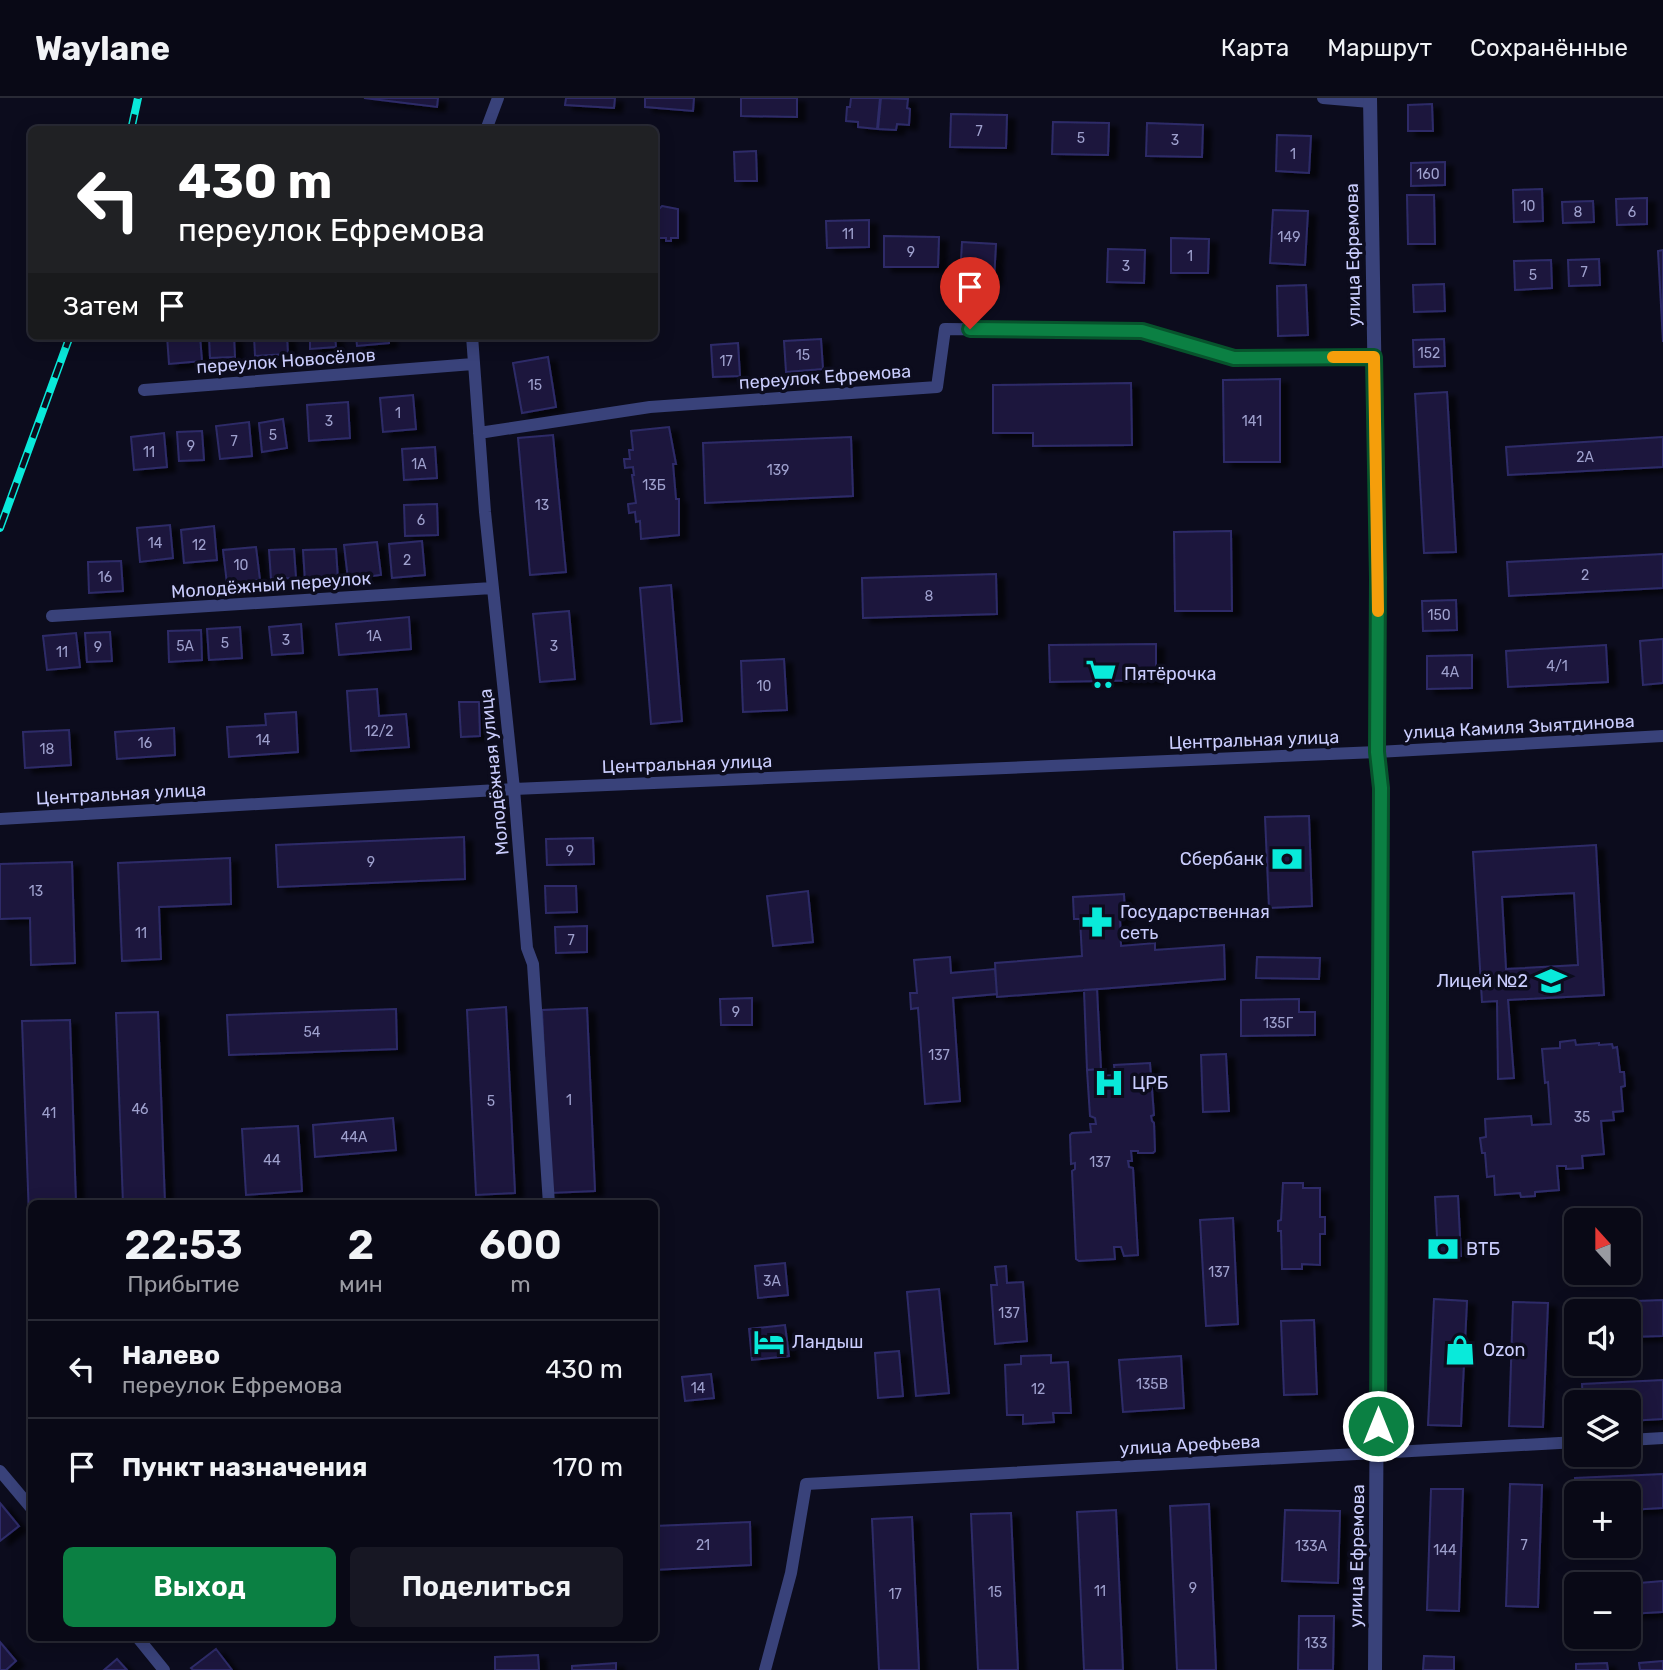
<!DOCTYPE html>
<html lang="ru">
<meta charset="utf-8">
<style>
:root{--surface:#090916;--page:#171723;--text:#f1f3f6;--muted:#999aa1;--line:#292a35;--accent:#0b8043}
body{margin:0;font-family:Rubik,sans-serif;background:var(--page);color:var(--text);height:100vh;display:flex;flex-direction:column;font-size:26px;white-space:nowrap}
*{box-sizing:border-box;margin:0}
p{font-size:23px;color:var(--muted)}
.icon{flex:none;width:38px;height:38px;fill:none;stroke:currentColor;stroke-width:2;stroke-linecap:round;stroke-linejoin:round}
.map{position:relative;flex:1;overflow:hidden}
.drawer{position:absolute;left:28px;top:1102px;width:630px;height:441px;display:flex;flex-direction:column;background:var(--surface);border-radius:10px;box-shadow:0 4px 18px #0003,0 0 0 2px var(--line)}
.drawer>*{flex:none}
.top-card{position:absolute;left:28px;top:28px;width:630px;height:214px;border-radius:10px;box-shadow:0 4px 18px #0003,0 0 0 2px var(--line);background:#202124;color:#fff;overflow:hidden}
.needle{width:46px;rotate:339deg}
.buttons{position:absolute;left:1564px;top:1110px;display:grid;gap:14px}
.buttons a{display:grid;place-items:center;width:77px;height:77px;border-radius:10px;background:var(--surface);box-shadow:0 4px 18px #0003,0 0 0 2px var(--line);font-size:35px}
.pin{position:absolute;display:grid;place-items:center;width:60px;height:60px;color:#fff;margin:-72px -30px;border-radius:50% 50% 50% 0;rotate:-45deg;box-shadow:0 0 7px #0007}
.pin .icon{rotate:45deg}
.me{position:absolute;width:77px;margin:-38px;rotate:0deg;stroke-linejoin:round;filter:drop-shadow(0 0 5px #0008)}
.turn{display:flex;align-items:center;gap:24px;height:147px;padding:0 35px;font-size:32px}
.turn .icon{width:91px;height:91px;stroke-width:2.5}
.turn b{display:block;font-size:49px;line-height:60px}
.then{display:flex;align-items:center;height:66px;padding:0 35px;background:#0003;gap:14px;font-size:26px}
.eta{display:flex;justify-content:space-evenly;align-items:center;height:119px;text-align:center}
.eta b{font-size:42px;font-weight:600;line-height:49px}
.primary-button{display:flex;gap:14px;margin-top:auto;padding:14px 35px}
.primary-button a{flex:1;height:80px;border-radius:10px;background:var(--accent);color:#fff;font-size:28px;font-weight:600;line-height:80px;text-align:center}
.primary-button a+a{background:var(--page);color:var(--text)}
ul{padding:0;list-style:none}
li{display:flex;align-items:center;gap:21px;height:98px;padding:0 35px;border-top:2px solid var(--line)}
li div{flex:1}
li b{display:block;font-size:26px}
li em{font-style:normal}
header{display:flex;align-items:center;gap:42px;box-sizing:border-box;height:98px;padding:0 35px;background:var(--surface);border-bottom:2px solid var(--line)}
header strong{font-size:33px}
nav{display:flex;gap:38px;margin-inline-start:auto;font-size:24px}
.map>svg:first-child{display:block}
.building{fill:#1a193d;stroke:#2e2c68;stroke-width:2;fill-rule:evenodd;filter:url(#shadow)}
.lines{fill:none;stroke-linecap:round;stroke-linejoin:round}
.minor{stroke:#39427a;stroke-width:12}
.tertiary{stroke:#39427a;stroke-width:14}
.rail-casing{stroke:#09eada;stroke-width:8}
.rail{stroke:#0c0c1d;stroke-width:5;stroke-dasharray:16;stroke-linecap:butt}
.route-casing{stroke:#07532c;stroke-width:18}
.route{stroke:#0b8043;stroke-width:12}
.slow{stroke:#f59e0b;stroke-width:12}
.labels{text-anchor:middle;dominant-baseline:central;stroke-width:7;stroke-linejoin:round;paint-order:stroke}
.number-label{font-size:14px;fill:#9ea0cd}
.street-label{font-size:18px;fill:#cacdfd;stroke:#0c0c1d}
.poi-label{font-size:18px;fill:#cacdfd;stroke:#0c0c1d;text-anchor:start}
</style>
<header>
<strong>Waylane</strong>
<nav><a>Карта</a><a>Маршрут</a><a>Сохранённые</a></nav>
</header>
<div class="map">
<svg width="1663" height="1572" viewBox="0 0 1663 1572">
<defs>
<filter id="shadow"><feDropShadow dx="8" dy="4.5" stdDeviation="2" flood-color="#0009"/></filter>
</defs>
<rect width="100%" height="100%" fill="#0c0c1d"/>
<path class="building" d="M364,0H438L437,9Z
M566,0H615L614,10L565,7Z
M645,0H694L693,13L645,9Z
M741,0H797V19L741,18Z
M851,0H880L877,31L858,29V24L846,23L847,9H850Z
M881,0L908,1L907,10L910,11L909,27L897,26L896,32L878,31Z
M1432,6L1433,33H1408V7Z
M951,16L1007,17L1006,50L950,49Z
M1053,24L1109,25L1108,57L1052,56Z
M1147,25L1203,27L1202,59L1146,58Z
M1277,37L1311,38L1309,75L1276,73Z
M756,53L757,83H735L734,54Z
M1445,64V87L1411,88V65Z
M1542,91L1543,123L1514,124L1513,92Z
M1407,97H1434L1435,146H1408Z
M1647,100V126L1617,127L1616,101Z
M1593,103L1594,124L1563,125L1562,104Z
M662,108L678,111V140H671V143H666V140H654V111H659Z
M1273,112L1308,113L1305,167L1270,165Z
M869,122V149L827,150L826,123Z
M884,138L939,139L938,169H884Z
M1171,140L1209,141L1208,175H1171Z
M962,144L996,146L994,182L960,181Z
M1108,151L1145,152L1144,185L1107,184Z
M1663,152V244L1658,153Z
M1599,161L1600,187L1569,188L1568,162Z
M1551,162L1552,190L1515,192L1514,163Z
M1444,186L1445,213L1414,214L1413,187Z
M1306,187L1308,237L1278,238L1277,188Z
M167,238H200L202,263L169,266Z
M209,238H234L235,259L210,260Z
M254,238H287L288,256L255,258Z
M310,238H335L336,249L310,251Z
M356,238H389V245L357,248Z
M821,241L823,271L786,274L784,243Z
M1444,241L1445,268L1414,269L1413,242Z
M738,245L740,278L713,279L711,247Z
M548,259L556,309L522,315L513,265Z
M1280,281V364H1224L1223,282Z
M1131,285L1132,347L1033,348V335H993V287Z
M1447,294L1456,454L1424,455L1415,296Z
M413,297L416,331L383,334L380,300Z
M348,304L350,340L309,343L307,307Z
M283,321L287,350L262,354L259,325Z
M249,324L252,358L220,361L216,328Z
M669,329L676,366H673L676,401H679V437L641,441L640,423L636,424L635,414L629,415L628,406L636,405L632,377H634L633,369L625,370L624,361H630L629,352H633L631,333Z
M202,333L204,362L179,363L177,334Z
M164,335L167,369L134,372L131,339Z
M553,337L566,474L530,477L518,340Z
M851,339L853,398L705,405L703,345Z
M1663,339V369L1508,377L1506,349Z
M435,349L437,380L404,382L402,351Z
M437,406L438,437L405,438L404,407Z
M170,427L173,460L140,464L137,430Z
M214,428L217,462L184,465L181,432Z
M1231,433L1232,513H1175L1174,434Z
M422,443L425,477L392,480L389,446Z
M377,444L381,477L348,481L344,447Z
M256,449L260,482L227,486L223,452Z
M294,451L296,480L271,481L269,452Z
M336,451L338,482L305,483L303,452Z
M1663,456V490L1509,498L1507,464Z
M121,463L123,493L89,495L88,464Z
M996,476L997,516L863,520L862,480Z
M671,487L682,623L651,626L640,490Z
M1456,502L1457,532L1423,533L1422,503Z
M569,513L575,581L540,584L533,516Z
M409,519L411,551L339,557L336,526Z
M301,526L303,555L272,557L269,529Z
M240,529L242,560L209,562L207,531Z
M201,532L202,562L169,564L168,533Z
M110,534L112,563L87,564L85,535Z
M76,535L80,569L47,572L43,538Z
M1663,541V585L1643,587L1640,543Z
M1156,546V582L1050,584L1049,547Z
M1606,547L1608,584L1508,589L1506,553Z
M1472,557V590L1427,591V558Z
M784,561L787,612L743,614L741,563Z
M377,591L379,618L406,616L409,649L351,653L347,593Z
M459,604H479L480,638L461,639Z
M296,614L298,654L229,659L227,629L266,627L265,616Z
M174,630L175,657L117,661L115,634Z
M69,632L71,667L25,670L23,634Z
M1309,718L1312,808L1269,810L1265,719Z
M464,739L465,781L278,789L276,747Z
M593,740L594,766L547,767L546,741Z
M1596,747L1604,897L1508,902L1514,980L1498,981L1497,903L1482,904L1473,754ZM1574,795L1578,867L1506,871L1502,799Z
M230,760L231,806L159,809L161,861L122,863L118,765Z
M72,764L75,865L31,867L30,820L0,821V766Z
M545,788H576L577,814L546,815Z
M808,793L813,844L773,848L767,798Z
M1124,796L1125,818H1120L1121,848L1155,845V852L1224,847L1225,881L997,899L995,865L1082,858L1080,821H1074L1073,799Z
M587,828V854L556,855L555,829Z
M950,859L951,875L995,871L997,896L953,900L960,1003L925,1006L918,910L911,911L910,895H917L914,862Z
M1257,859L1320,860L1319,881L1256,880Z
M1097,891L1101,971L1087,972L1084,892Z
M752,900V927H721L720,901Z
M1299,901V914H1315V937L1241,938V902Z
M506,909L515,1095L476,1097L467,912Z
M587,910L595,1093L550,1095L542,912Z
M396,911L397,951L229,957L227,917Z
M158,914L165,1106H123L116,915Z
M70,922L76,1106H32V1119H29L22,923Z
M1575,942L1576,947L1599,945V947L1612,946L1613,950L1617,949L1620,974H1624L1625,988L1621,989L1623,1013L1613,1014L1614,1022L1601,1023L1604,1056L1582,1058L1583,1070L1566,1071V1068H1557L1559,1092L1535,1094V1098L1521,1099L1520,1095L1495,1097L1494,1078L1487,1079L1485,1055H1482L1480,1040L1486,1039L1485,1021L1531,1018L1532,1027L1551,1026L1548,984L1545,985L1542,951L1560,950V944Z
M1226,956L1229,1013L1203,1014L1201,957Z
M1150,965L1154,1017L1151,1018L1152,1023L1154,1025L1155,1053L1153,1055H1138V1053H1131L1132,1063H1128L1129,1069L1133,1070L1138,1157L1124,1158L1121,1149H1114L1115,1161L1079,1163L1076,1161L1072,1073L1075,1071V1065L1071,1066L1070,1037L1072,1035L1091,1034L1090,1026H1096L1095,1020L1090,1018L1087,972L1101,971L1104,978L1115,977L1114,967Z
M393,1020L396,1052L315,1059L313,1027Z
M298,1028L302,1093L246,1097L242,1031Z
M1283,1085H1303V1090H1320V1119H1325V1136H1320V1167L1302,1166V1171H1282L1281,1133H1278V1123L1281,1122Z
M1458,1098L1461,1158L1438,1159L1435,1099Z
M1233,1120L1238,1226L1206,1228L1200,1122Z
M785,1165L788,1197L758,1200L755,1168Z
M1006,1168L1007,1185L1023,1184L1027,1243L995,1246L991,1187H997L995,1169Z
M939,1191L949,1295L916,1298L907,1194Z
M1434,1201L1467,1203L1461,1328L1428,1327Z
M1663,1202V1238L1629,1239V1213H1580V1205Z
M1513,1204L1548,1205L1543,1329L1509,1328Z
M1314,1222L1317,1296L1284,1297L1281,1223Z
M785,1227L789,1258L752,1262L749,1231Z
M899,1253L903,1298L878,1300L875,1255Z
M1051,1257V1265L1068,1264L1071,1315H1053L1054,1324L1023,1326V1317H1007L1005,1267L1021,1266V1258Z
M1181,1258L1184,1310L1123,1314L1119,1262Z
M711,1276L714,1300L685,1303L682,1279Z
M1663,1282V1321L1629,1323V1304H1583L1582,1286Z
M1663,1376V1410L1629,1412V1395H1577L1576,1414L1575,1380Z
M1510,1386L1542,1387L1538,1509L1506,1508Z
M1431,1391H1463L1459,1513L1427,1512Z
M0,1405L19,1428L0,1443Z
M1209,1406L1216,1572H1177L1170,1408Z
M1116,1412L1123,1572H1084L1077,1414Z
M1285,1412L1340,1413L1338,1485L1282,1483Z
M1011,1415L1018,1572H978L971,1416Z
M912,1419L919,1572H879L872,1421Z
M750,1424L751,1467L654,1472V1428Z
M1663,1483V1514L1629,1516V1486H1627Z
M1299,1518H1334L1333,1572H1298Z
M0,1544L16,1563L6,1572H0Z
M216,1551L232,1572H193L191,1570Z
M538,1557L539,1572H495V1559Z
M1424,1558L1454,1559V1572H1423Z
M117,1561L127,1572H104Z
M1663,1563V1572H1640L1639,1565Z
M616,1565V1572H572V1568Z
M1607,1565L1608,1572H1576V1566Z"/>
<g class="lines">
<path class="minor" d="M1323,0L1370,4
M486,32L498,0
M472,238L485,414L514,691L527,850L533,866L549,1106
M144,292L473,266
M479,335L650,309L937,289L945,231L1142,233L1234,260L1374,259
M52,518L492,490
M0,721L514,691L1377,654L1663,638
M1629,1342L1663,1340
M0,1373L32,1411
M138,1540L164,1572
M765,1572L791,1475L806,1386L1577,1344"/>
<path class="tertiary" d="M1370,0L1378,480L1377,654L1381,690L1375,1572"/>
<g class="rail-casing">
<path id="rail" d="M131,32L138,0
M0,430L70,238"/>
</g>
<use href="#rail" class="rail"/>
</g>
<g class="lines">
<g class="route-casing">
<path id="route" d="M970,231L1142,233L1234,260L1374,259L1378,480L1377,654L1381,690L1378,1328"/>
</g>
<use href="#route" class="route"/>
<path class="slow" d="M1333,259H1374L1378,513"/>
</g>
<defs>
<g id="supermarket-bare" transform="scale(2.415)"><path d="M-6-5.5h2.5l.6 2H6L4.5 2H-2.5L-4.4-4H-6ZM-1.5 3.2a1.3 1.3 0 1 0 .1 0ZM3 3.2a1.3 1.3 0 1 0 .1 0Z" fill="#09eada" stroke="#0c0c1d" stroke-width="2.5" paint-order="stroke"/></g>
<g id="bank-bare" transform="scale(2.415)"><path d="M-6-4H6V4H-6ZM0-2.3a2.3 2.3 0 1 0 0 4.6a2.3 2.3 0 1 0 0-4.6Z" fill="#09eada" stroke="#0c0c1d" stroke-width="2.5" paint-order="stroke"/></g>
<g id="pharmacy-bare" transform="scale(2.415)"><path d="M-2-6h4v4h4v4h-4v4h-4v-4h-4v-4h4Z" fill="#09eada" stroke="#0c0c1d" stroke-width="2.5" paint-order="stroke"/></g>
<g id="school-bare" transform="scale(2.415)"><path d="M0-5L7-2L0 1L-7-2ZM-4 1L0 2.5L4 1V4Q0 6-4 4Z" fill="#09eada" stroke="#0c0c1d" stroke-width="2.5" paint-order="stroke"/></g>
<g id="hospital-bare" transform="scale(2.415)"><path d="M-5-5h3v3.5h4V-5h3V5h-3V1.5h-4V5h-3Z" fill="#09eada" stroke="#0c0c1d" stroke-width="2.5" paint-order="stroke"/></g>
<g id="hotel-bare" transform="scale(2.415)"><path d="M-6-4.5h1.5V1H6V5H4.5V3h-9V5H-6ZM-4 0a1.8 1.8 0 1 1 3.6 0ZM.5 0V-2.5h3Q6-2.5 6 0Z" fill="#09eada" stroke="#0c0c1d" stroke-width="2.5" paint-order="stroke"/></g>
<g id="shop-bare" transform="scale(2.415)"><path d="M-5-2.5h2.3a2.7 3.5 0 0 1 5.4 0H5L5.5 6h-11ZM-1.5-2.5h3a1.5 2.3 0 0 0-3 0Z" fill="#09eada" stroke="#0c0c1d" stroke-width="2.5" paint-order="stroke"/></g>
</defs>
<g fill-rule="evenodd">
<use href="#supermarket-bare" x="1101" y="576"/>
<use href="#bank-bare" x="1287" y="761"/>
<use href="#pharmacy-bare" x="1097" y="824"/>
<use href="#school-bare" x="1551" y="883"/>
<use href="#hospital-bare" x="1109" y="985"/>
<use href="#bank-bare" x="1443" y="1151"/>
<use href="#hotel-bare" x="769" y="1244"/>
<use href="#shop-bare" x="1460" y="1252"/>
</g>
<g class="labels">
<g class="number-label">
<text x="979" y="33">7</text>
<text x="1081" y="40">5</text>
<text x="1175" y="42">3</text>
<text x="1293" y="56">1</text>
<text x="1428" y="76">160</text>
<text x="1528" y="108">10</text>
<text x="1578" y="114">8</text>
<text x="1632" y="114">6</text>
<text x="848" y="136">11</text>
<text x="1289" y="139">149</text>
<text x="911" y="154">9</text>
<text x="1190" y="158">1</text>
<text x="1126" y="168">3</text>
<text x="1584" y="174">7</text>
<text x="1533" y="177">5</text>
<text x="1429" y="255">152</text>
<text x="803" y="257">15</text>
<text x="726" y="263">17</text>
<text x="535" y="287">15</text>
<text x="398" y="315">1</text>
<text x="329" y="323">3</text>
<text x="1252" y="323">141</text>
<text x="273" y="337">5</text>
<text x="234" y="343">7</text>
<text x="191" y="348">9</text>
<text x="149" y="354">11</text>
<text x="1585" y="359">2А</text>
<text x="419" y="366">1А</text>
<text x="778" y="372">139</text>
<text x="654" y="387">13Б</text>
<text x="542" y="407">13</text>
<text x="421" y="422">6</text>
<text x="155" y="445">14</text>
<text x="199" y="447">12</text>
<text x="407" y="462">2</text>
<text x="241" y="467">10</text>
<text x="1585" y="477">2</text>
<text x="105" y="479">16</text>
<text x="929" y="498">8</text>
<text x="1439" y="517">150</text>
<text x="374" y="538">1А</text>
<text x="286" y="542">3</text>
<text x="225" y="545">5</text>
<text x="185" y="548">5А</text>
<text x="554" y="548">3</text>
<text x="98" y="549">9</text>
<text x="62" y="554">11</text>
<text x="1557" y="568">4/1</text>
<text x="1450" y="574">4А</text>
<text x="764" y="588">10</text>
<text x="379" y="633">12/2</text>
<text x="263" y="642">14</text>
<text x="145" y="645">16</text>
<text x="47" y="651">18</text>
<text x="570" y="753">9</text>
<text x="371" y="764">9</text>
<text x="36" y="793">13</text>
<text x="141" y="835">11</text>
<text x="571" y="842">7</text>
<text x="736" y="914">9</text>
<text x="1278" y="925">135Г</text>
<text x="312" y="934">54</text>
<text x="939" y="957">137</text>
<text x="569" y="1002">1</text>
<text x="491" y="1003">5</text>
<text x="140" y="1011">46</text>
<text x="49" y="1015">41</text>
<text x="1582" y="1019">35</text>
<text x="354" y="1039">44А</text>
<text x="272" y="1062">44</text>
<text x="1100" y="1064">137</text>
<text x="1219" y="1174">137</text>
<text x="772" y="1183">3А</text>
<text x="1009" y="1215">137</text>
<text x="1152" y="1286">135В</text>
<text x="698" y="1290">14</text>
<text x="1038" y="1291">12</text>
<text x="703" y="1447">21</text>
<text x="1524" y="1447">7</text>
<text x="1311" y="1448">133А</text>
<text x="1445" y="1452">144</text>
<text x="1193" y="1490">9</text>
<text x="1100" y="1493">11</text>
<text x="995" y="1494">15</text>
<text x="895" y="1496">17</text>
<text x="1316" y="1545">133</text>
</g>
<g class="street-label">
<text transform="translate(1353 157) rotate(-91)">улица Ефремова</text>
<text transform="translate(286 263) rotate(-4)">переулок Новосёлов</text>
<text transform="translate(825 279) rotate(-4)">переулок Ефремова</text>
<text transform="translate(271 487) rotate(-4)">Молодёжный переулок</text>
<text transform="translate(1519 629) rotate(-3)">улица Камиля Зыятдинова</text>
<text transform="translate(1254 642) rotate(-2)">Центральная улица</text>
<text transform="translate(687 666) rotate(-2)">Центральная улица</text>
<text transform="translate(494 674) rotate(-96)">Молодёжная улица</text>
<text transform="translate(121 696) rotate(-3)">Центральная улица</text>
<text transform="translate(1190 1347) rotate(-3)">улица Арефьева</text>
<text transform="translate(1357 1458) rotate(-89)">улица Ефремова</text>
</g>
<g class="poi-label">
<text x="1124" y="576">Пятёрочка</text>
<text x="1264" y="761" text-anchor="end">Сбербанк</text>
<text x="1120" y="814">Государственная<tspan x="1120" dy="21">сеть</tspan></text>
<text x="1528" y="883" text-anchor="end">Лицей №2</text>
<text x="1132" y="985">ЦРБ</text>
<text x="1466" y="1151">ВТБ</text>
<text x="792" y="1244">Ландыш</text>
<text x="1483" y="1252">Ozon</text>
</g>
</g>
</svg>
<div class="buttons">
<a><svg class="needle" viewBox="-14 -14 28 28"><path d="M0-13l5 13h-10z" fill="#e53935"/><path d="M0 13l5-13h-10z" fill="#999aa1"/></svg></a>
<a><svg class="icon" aria-label="sound" viewBox="0 0 24 24"><path d="M4 9h4l5-4v14l-5-4H4zM17 9q2 3 0 6"/></svg></a>
<a><svg class="icon" aria-label="layers" viewBox="0 0 24 24"><path d="M12 4l9 5-9 5-9-5zM3 14l9 5 9-5"/></svg></a>
<a>+</a>
<a>−</a>
</div>
<div class="pin" style="left:970px;top:231px;background:#d93025"><svg class="icon" aria-label="arrive" viewBox="0 0 24 24"><path d="M6 21V4h12l-3 4 3 4H6"/></svg></div>
<svg class="me" style="left:1378px;top:1328px" viewBox="-20 -20 40 40"><circle r="17" fill="#0b8043" stroke="#fff" stroke-width="3"/><path d="M0-11L8 9 0 5-8 9z" fill="#fff"/></svg>
<div class="top-card">
<div class="turn"><svg class="icon" aria-label="left" viewBox="0 0 24 24"><path d="M17 20v-9H6M10 6l-5 5 5 5"/></svg><div><b>430 m</b>переулок Ефремова</div></div>
<div class="then">Затем<svg class="icon" aria-label="arrive" viewBox="0 0 24 24"><path d="M6 21V4h12l-3 4 3 4H6"/></svg></div>
</div>
<section class="drawer">
<div class="eta">
<div><b>22:53</b><p>Прибытие</p></div>
<div><b>2</b><p>мин</p></div>
<div><b>600</b><p>m</p></div>
</div>
<ul>
<li><svg class="icon" aria-label="left" viewBox="0 0 24 24"><path d="M17 20v-9H6M10 6l-5 5 5 5"/></svg><div><b>Налево</b><p>переулок Ефремова</p></div><em>430 m</em></li>
<li><svg class="icon" aria-label="arrive" viewBox="0 0 24 24"><path d="M6 21V4h12l-3 4 3 4H6"/></svg><div><b>Пункт назначения</b></div><em>170 m</em></li>
</ul>
<div class="primary-button"><a>Выход</a><a>Поделиться</a></div>
</section>
</div>
